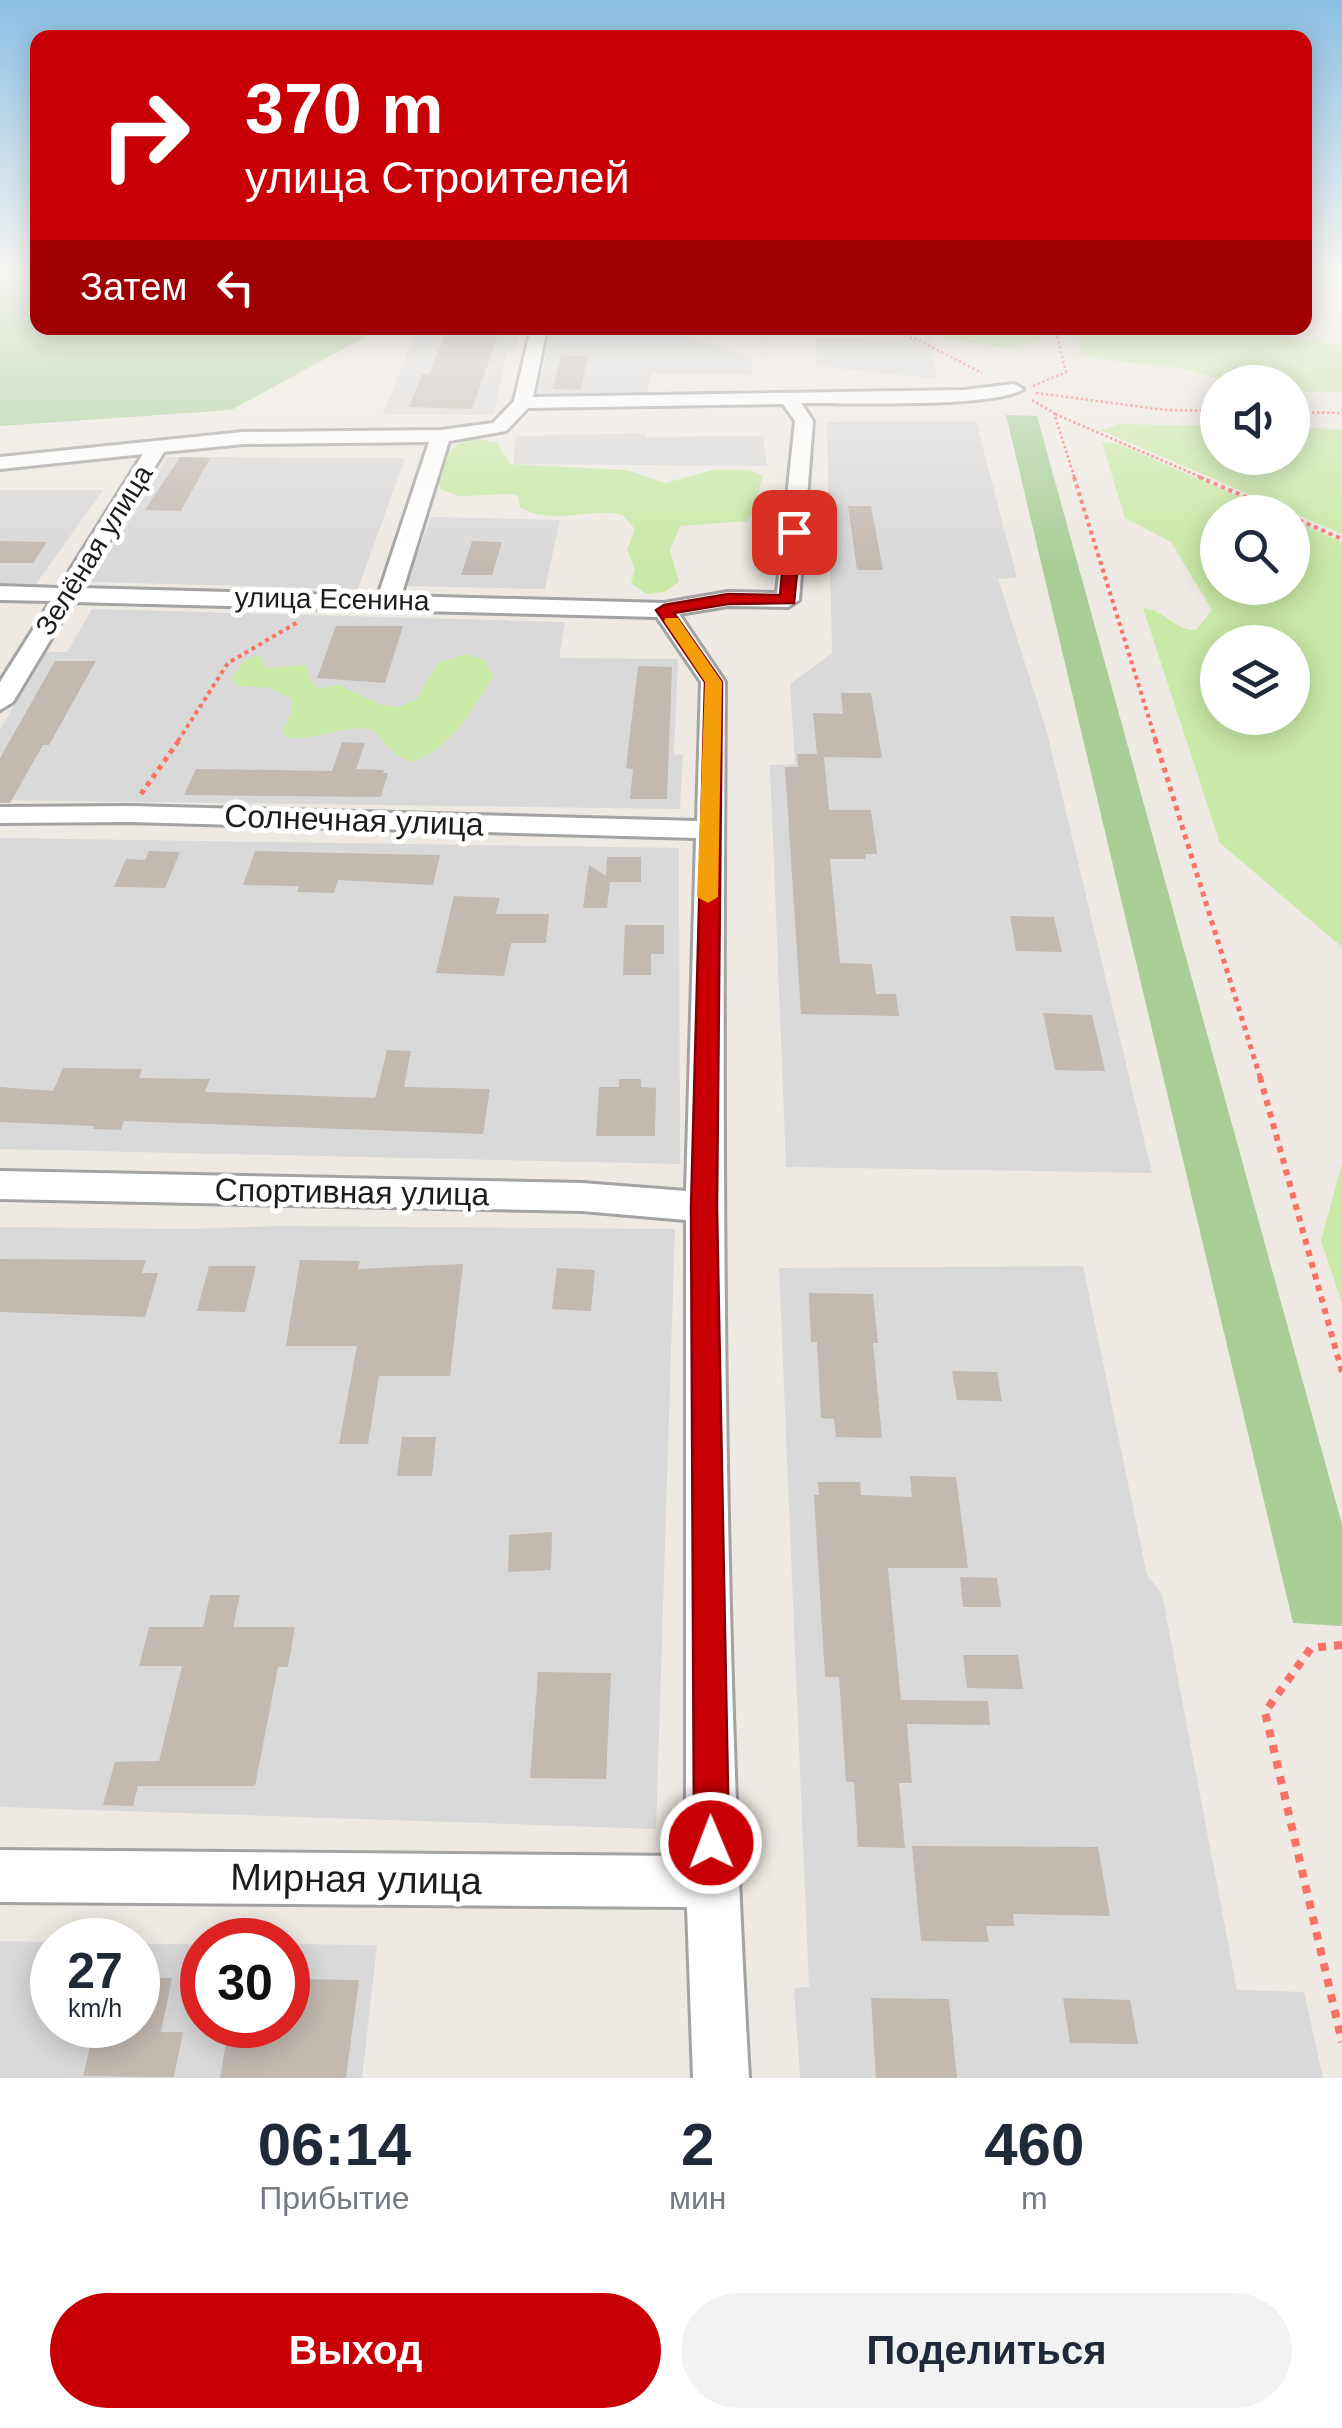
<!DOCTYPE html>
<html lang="ru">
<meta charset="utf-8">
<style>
:root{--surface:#fff;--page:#f2f2f3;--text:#1f2937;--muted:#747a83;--accent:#c80005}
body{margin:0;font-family:Helvetica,sans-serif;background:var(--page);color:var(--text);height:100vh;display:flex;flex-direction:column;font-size:38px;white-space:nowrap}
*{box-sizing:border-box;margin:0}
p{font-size:32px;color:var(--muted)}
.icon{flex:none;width:55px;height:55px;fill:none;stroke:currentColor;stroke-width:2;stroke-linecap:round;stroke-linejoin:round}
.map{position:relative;height:2078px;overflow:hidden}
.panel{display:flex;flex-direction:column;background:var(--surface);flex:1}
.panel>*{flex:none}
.guide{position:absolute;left:30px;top:30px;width:1282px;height:305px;border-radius:20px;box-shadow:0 5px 25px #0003;background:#c80005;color:#fff;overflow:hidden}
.fabs{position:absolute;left:1200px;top:365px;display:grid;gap:20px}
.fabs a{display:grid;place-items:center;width:110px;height:110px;border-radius:50%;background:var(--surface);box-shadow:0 5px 25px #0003;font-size:50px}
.speed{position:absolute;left:30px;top:1918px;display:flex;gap:20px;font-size:50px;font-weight:700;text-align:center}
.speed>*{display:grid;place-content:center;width:130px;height:130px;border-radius:50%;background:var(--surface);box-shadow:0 5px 25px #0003;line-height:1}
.speed small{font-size:25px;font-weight:400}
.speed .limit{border:15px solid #d22;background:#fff;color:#111}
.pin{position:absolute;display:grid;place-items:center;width:85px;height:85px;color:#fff;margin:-42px;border-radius:20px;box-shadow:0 5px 15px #0006}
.me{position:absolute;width:110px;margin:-55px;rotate:359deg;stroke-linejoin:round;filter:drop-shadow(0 0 8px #0008)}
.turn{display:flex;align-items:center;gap:35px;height:210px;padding:0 50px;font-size:45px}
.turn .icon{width:130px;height:130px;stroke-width:2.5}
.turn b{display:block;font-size:70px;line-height:85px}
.then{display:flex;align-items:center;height:95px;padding:0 50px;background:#0003;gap:20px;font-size:38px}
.eta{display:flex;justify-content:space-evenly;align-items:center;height:170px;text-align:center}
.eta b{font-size:60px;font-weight:700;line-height:70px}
.primary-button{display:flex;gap:20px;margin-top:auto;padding:20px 50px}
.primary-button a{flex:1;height:115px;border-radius:60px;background:var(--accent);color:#fff;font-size:40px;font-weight:700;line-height:115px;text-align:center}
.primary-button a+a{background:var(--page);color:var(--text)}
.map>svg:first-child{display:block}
.residential{fill:#dad9d9}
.grass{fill:#c9e9a6;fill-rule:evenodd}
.forest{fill:#a8ce96}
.building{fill:#c2b9b1}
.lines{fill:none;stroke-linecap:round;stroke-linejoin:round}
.minor-casing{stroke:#a3a3a3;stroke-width:6}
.path-far4{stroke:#fa7266;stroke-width:2.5;stroke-dasharray:2.5 2.5;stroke-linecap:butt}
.path-far3{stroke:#fa7266;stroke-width:4;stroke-dasharray:4 4;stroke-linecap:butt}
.path-far2{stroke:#fa7266;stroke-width:5;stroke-dasharray:5 5;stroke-linecap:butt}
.path-far1{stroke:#fa7266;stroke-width:6;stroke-dasharray:6 6;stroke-linecap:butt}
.path{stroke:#fa7266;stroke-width:8;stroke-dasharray:8 8;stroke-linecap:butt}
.minor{fill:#fff;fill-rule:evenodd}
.route{fill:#c80005;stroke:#820003;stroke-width:2.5}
.slow{fill:#f59e0b}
.labels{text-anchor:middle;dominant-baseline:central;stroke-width:10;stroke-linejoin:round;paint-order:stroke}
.far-street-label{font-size:28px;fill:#1c1c1c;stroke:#fff}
.street-label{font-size:32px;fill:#1c1c1c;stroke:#fff}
.near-street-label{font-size:38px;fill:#1c1c1c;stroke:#fff}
</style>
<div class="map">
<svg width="1342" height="2078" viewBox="0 0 1342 2078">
<rect width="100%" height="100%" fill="#eee9e2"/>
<path class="residential" d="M418,328H522L516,349H507L494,415L383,414Z
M552,328H659L751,357L752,375L651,373L647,396L537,395Z
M816,338L930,339L937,379L817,366Z
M976,421L1017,578L998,579L1047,732L1152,1173L786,1167L770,765L795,764L790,684L832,653L827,422Z
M646,433V437L763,436L767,466L513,464L516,436Z
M167,457L405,458L358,589L89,582Z
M0,490H103L36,584L0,583Z
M431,517L560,520L545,589L405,586Z
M92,609L565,622L559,658L678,659L674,754L683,755L680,809L0,800V730L45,652H67Z
M0,838L679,848L680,1164L0,1149Z
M281,1226L675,1229L656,1829L0,1807V1227L185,1229Z
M1083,1266L1147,1575L1162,1594L1237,1990L1304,1992L1323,2078H800L794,1988L809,1987L779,1268Z
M0,1941L52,1942V2025H138V1944H202V2025H288V1944L377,1945L362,2078H0Z"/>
<path class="grass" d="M919,328H1025L1042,339C1011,356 951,340 919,328Z
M1068,328H1222L1342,345V392L1293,391L1292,382H1229L1185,369L1093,358L1079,353L1083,342Z
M1119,424L1217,426L1218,458H1292L1293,428L1342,429V534L1100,430Z
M474,438L497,443L510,464L627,470L665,483L713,470H750L763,476L758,493L760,504L747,521L680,526L670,550L679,582L664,592L646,594L631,583L635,570L627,549L635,529L623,515C590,506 552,527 520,507L518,496L513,494L460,496L441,490C432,466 450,443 474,438Z
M1102,442L1119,444L1274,512H1218V588H1292L1293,521L1342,542V947L1220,843L1143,608C1165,610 1173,630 1196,630L1212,610L1171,542L1125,518ZM1292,642V718H1218V642Z
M468,654L486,661L493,678C472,710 449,751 411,762L396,755L372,729C342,725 317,741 287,738L282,731L292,711L291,698L270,688L236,686L232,678C240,667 246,653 262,657L263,666L268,668L306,665L308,677L318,689L339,685L381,705L399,707L416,700L438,662Z
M1342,1163V1303L1321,1241Z"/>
<path class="forest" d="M0,274H37L38,328H382L231,410L0,426Z
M1006,415L1037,416L1342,1524V1626L1293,1623Z"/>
<path class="building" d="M447,330H500L472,409L409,407L422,374H429Z
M561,355L588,356L581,390L552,389Z
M180,457L210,458L181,511L145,510Z
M848,506H871L883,570H857Z
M0,541L47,542L33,563H0Z
M472,541L502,542L492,575H461Z
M336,626H403L385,683L317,678Z
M55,661H96L49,745H43L10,803H0V758Z
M638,666L672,667L667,799H630L633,769L626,768Z
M841,693H871L882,758L824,757L829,810H871L877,854H865L866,859H830L840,963L872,964L876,994H896L899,1016L801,1014L785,767H798L797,754H817L813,713L843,714Z
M342,742L365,743L356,769L384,770L383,773H388L381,797L184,795L196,769L332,771Z
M149,851L180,852L165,888L114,887L126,859L145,860Z
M255,851L384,854L440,855L433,885L338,880L334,893L297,892L299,886L243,885Z
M607,857H641V882H610L607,908H583L589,865L606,876Z
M454,896L500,898L496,914H549L546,943H511L504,976L436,973Z
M1010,916L1054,917L1062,952L1016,951Z
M625,925H664V954H651V975H623Z
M1043,1013L1092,1015L1105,1071L1055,1070Z
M387,1050L411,1051L404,1087L490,1089L483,1134L124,1121L121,1130L93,1129L94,1126L0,1122V1087L53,1091L63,1068L142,1069L139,1078L210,1079L205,1092L375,1098Z
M619,1079H641V1087L656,1088L655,1136H596L599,1087H619Z
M0,1259L146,1260L142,1273H158L145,1317L0,1312Z
M300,1260L360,1261L358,1269L463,1264L450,1376H379L368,1444H339L357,1346H286Z
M209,1266H256L245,1312L197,1311Z
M557,1268L595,1270L591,1311L552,1309Z
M809,1293L873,1294L878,1343H873L882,1438L836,1437L834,1419L821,1418L817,1342H811Z
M952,1371L997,1372L1002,1401L957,1400Z
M402,1437H436L432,1476H397Z
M910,1476L956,1477L968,1568H888L901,1700L988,1701L990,1725L907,1724L912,1783H899L905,1848L858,1847L854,1782H846L839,1677H825L814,1495H819L818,1482H860L861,1495L912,1497Z
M552,1532L551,1570L508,1572L509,1535Z
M960,1577L997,1578L1001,1607H963Z
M210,1595H240L233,1627H295L288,1667H278L255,1786H138L133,1806L103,1805L115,1762L159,1761L182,1666H139L149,1627H203Z
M963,1655H1018L1023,1689L967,1688Z
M538,1672L611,1673L606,1779L530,1778Z
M912,1846L1098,1847L1110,1916L1013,1914L1014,1926H986L989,1942L921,1941Z
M138,1978H172L161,2032H183L174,2077L83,2076L95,2025H138Z
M288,1979L359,1980L346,2078H220L229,2025H288Z
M871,1998L949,1999L957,2078H876Z
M1063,1998L1130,2000L1138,2044L1070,2043Z"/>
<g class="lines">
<g class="minor-casing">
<path id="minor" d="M531,328H547L533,397L964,390L1014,384L1023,389C998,408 841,403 801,403L813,421L799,600L788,607L728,606L679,614L725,682C722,1147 722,1613 749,2078H693L687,1907L0,1902V1850L686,1856V1220L582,1211L0,1199V1171L582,1183L686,1191L696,838L130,822L0,823V807L130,806L697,821L701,682L657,617L73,602L13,702L0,710V682L51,601L0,600V586L59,588L143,454L0,469V457L243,432L441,430L493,423L514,401ZM783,404L795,421L777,593L728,592L664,603L401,596L449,441L506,431L528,408ZM429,442L378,596L81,588L164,452L243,444Z"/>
</g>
<path class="path-far4" d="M881,328L918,340L982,373
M1056,337L1065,328
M1033,386L1066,372L1055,328
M1036,393L1166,410L1218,411
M1032,400L1054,413L1075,479
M1292,412L1342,413
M1055,414L1205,479"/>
<path class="path-far3" d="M1074,477L1156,741
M1199,477L1281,512
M1292,517L1342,539
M178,741L228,663L298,622"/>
<path class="path-far2" d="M1155,739L1261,1080
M141,794L180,739"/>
<path class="path-far1" d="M1260,1077L1342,1372"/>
<path class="path" d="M1342,1645L1311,1648L1265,1712L1342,2042"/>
<use href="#minor" class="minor"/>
</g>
<linearGradient id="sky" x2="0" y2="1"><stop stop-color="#8bbfe3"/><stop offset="0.48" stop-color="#f7f5f2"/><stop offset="1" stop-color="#f7f5f2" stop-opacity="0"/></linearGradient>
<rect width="1342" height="565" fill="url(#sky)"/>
<path class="route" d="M794,528L801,532L794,603L728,604L674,613L722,682L717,1207L729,1843L724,1855L711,1860L699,1855L694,1843L691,1207L705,682L656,610L664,605L728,594L780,595L786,532Z"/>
<path class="slow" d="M666,618H678L722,682L718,897L708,903L697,897L705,682L664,621Z"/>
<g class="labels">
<g class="far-street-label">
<text transform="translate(94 550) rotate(-58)">Зелёная улица</text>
<text transform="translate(332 599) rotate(1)">улица Есенина</text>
</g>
<g class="street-label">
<text transform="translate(354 820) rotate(2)">Солнечная улица</text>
<text transform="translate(352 1192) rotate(1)">Спортивная улица</text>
</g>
<g class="near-street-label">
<text transform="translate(356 1879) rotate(1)">Мирная улица</text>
</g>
</g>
</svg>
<div class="fabs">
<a><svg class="icon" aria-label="sound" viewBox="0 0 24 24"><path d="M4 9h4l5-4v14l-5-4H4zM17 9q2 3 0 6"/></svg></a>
<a><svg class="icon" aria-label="search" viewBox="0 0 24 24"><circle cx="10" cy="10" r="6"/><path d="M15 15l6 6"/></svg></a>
<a><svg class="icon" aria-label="layers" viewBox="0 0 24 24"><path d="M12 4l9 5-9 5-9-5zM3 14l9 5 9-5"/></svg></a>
</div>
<div class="speed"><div>27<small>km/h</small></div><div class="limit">30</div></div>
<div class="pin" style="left:794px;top:532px;background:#d93025"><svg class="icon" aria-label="arrive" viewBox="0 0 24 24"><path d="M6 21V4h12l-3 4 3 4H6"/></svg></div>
<svg class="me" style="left:711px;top:1843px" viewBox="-20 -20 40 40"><circle r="17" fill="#c80005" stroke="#fff" stroke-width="3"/><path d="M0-11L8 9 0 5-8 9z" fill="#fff"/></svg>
<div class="guide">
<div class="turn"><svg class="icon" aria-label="right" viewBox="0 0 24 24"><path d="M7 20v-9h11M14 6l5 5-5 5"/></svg><div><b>370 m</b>улица Строителей</div></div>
<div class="then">Затем<svg class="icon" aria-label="left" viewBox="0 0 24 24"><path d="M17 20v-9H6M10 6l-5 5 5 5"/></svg></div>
</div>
</div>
<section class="panel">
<div class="eta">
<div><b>06:14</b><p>Прибытие</p></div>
<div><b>2</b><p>мин</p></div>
<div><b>460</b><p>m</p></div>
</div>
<div class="primary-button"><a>Выход</a><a>Поделиться</a></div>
</section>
